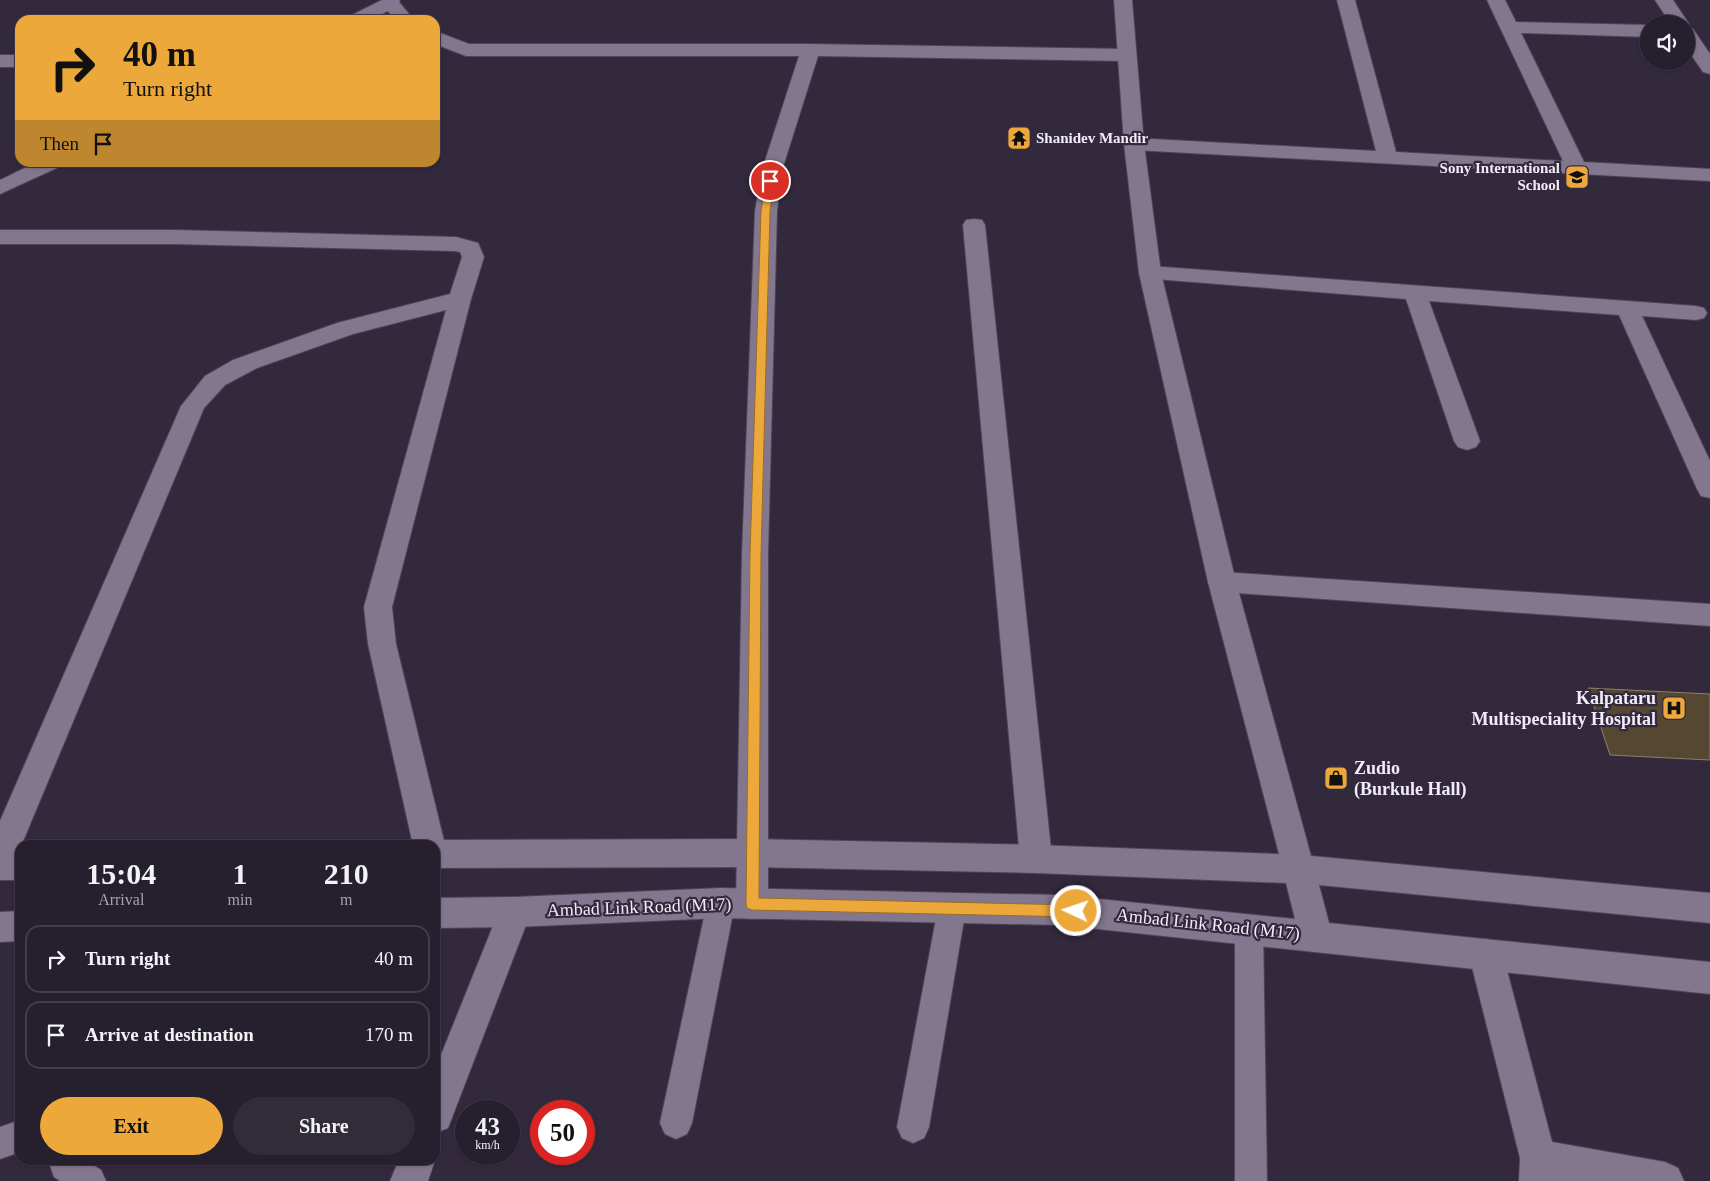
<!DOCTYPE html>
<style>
:root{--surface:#261f2d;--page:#322c39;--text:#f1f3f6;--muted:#a4a2aa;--line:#423d49;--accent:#eda83b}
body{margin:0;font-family:Georgia,serif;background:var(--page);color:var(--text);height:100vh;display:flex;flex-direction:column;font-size:19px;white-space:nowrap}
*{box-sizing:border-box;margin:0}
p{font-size:16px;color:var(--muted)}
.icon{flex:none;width:28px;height:28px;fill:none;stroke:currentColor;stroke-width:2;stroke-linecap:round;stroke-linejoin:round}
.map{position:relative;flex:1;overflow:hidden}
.drawer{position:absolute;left:15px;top:840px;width:425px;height:325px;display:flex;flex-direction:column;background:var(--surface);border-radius:15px;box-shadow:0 1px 4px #0004,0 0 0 1px var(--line)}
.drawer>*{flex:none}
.guide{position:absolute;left:15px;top:15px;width:425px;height:152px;border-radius:15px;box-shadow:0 1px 4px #0004,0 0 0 1px var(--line);background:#eda83b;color:#111;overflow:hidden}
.fabs{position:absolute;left:1640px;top:15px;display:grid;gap:10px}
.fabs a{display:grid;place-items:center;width:55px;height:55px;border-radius:50%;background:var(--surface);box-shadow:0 1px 4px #0004,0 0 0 1px var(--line);font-size:25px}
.speed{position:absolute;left:455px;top:1100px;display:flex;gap:10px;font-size:25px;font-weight:700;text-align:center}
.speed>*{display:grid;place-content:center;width:65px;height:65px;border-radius:50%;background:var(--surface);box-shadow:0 1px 4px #0004,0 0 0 1px var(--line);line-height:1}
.speed small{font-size:12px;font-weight:400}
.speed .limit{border:8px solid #d22;background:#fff;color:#111}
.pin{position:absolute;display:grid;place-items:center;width:42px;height:42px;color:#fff;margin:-21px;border:2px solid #fff;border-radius:50%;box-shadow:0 1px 5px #0007}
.me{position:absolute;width:55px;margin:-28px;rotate:273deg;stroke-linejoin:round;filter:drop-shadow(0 0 4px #0008)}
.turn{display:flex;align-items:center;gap:18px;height:105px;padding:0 25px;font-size:22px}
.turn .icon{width:65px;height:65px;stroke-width:2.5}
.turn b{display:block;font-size:35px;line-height:42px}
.then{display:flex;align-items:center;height:48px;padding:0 25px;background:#0003;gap:10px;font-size:19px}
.eta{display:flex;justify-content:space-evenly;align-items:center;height:85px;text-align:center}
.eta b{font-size:30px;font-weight:600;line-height:35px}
.action{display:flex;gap:10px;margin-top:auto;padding:10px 25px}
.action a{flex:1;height:58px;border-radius:30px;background:var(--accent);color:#111;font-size:20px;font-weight:600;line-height:58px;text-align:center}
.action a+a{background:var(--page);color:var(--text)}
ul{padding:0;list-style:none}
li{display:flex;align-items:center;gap:15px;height:68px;margin:0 10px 8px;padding:0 15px;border:2px solid var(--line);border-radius:15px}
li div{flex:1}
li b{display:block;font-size:19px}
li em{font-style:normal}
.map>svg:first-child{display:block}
.building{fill:#564733;stroke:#907f69}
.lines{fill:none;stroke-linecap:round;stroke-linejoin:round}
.lane-casing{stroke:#4f4556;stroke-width:2}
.street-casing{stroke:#4f4556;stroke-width:2}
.secondary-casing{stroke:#4f4556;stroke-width:2}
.lane{fill:#83778f;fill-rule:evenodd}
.street{fill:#83778f;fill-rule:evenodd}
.secondary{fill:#83778f;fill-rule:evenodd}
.route{fill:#eda83b;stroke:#9a6d26}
.labels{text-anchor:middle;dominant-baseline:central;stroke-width:4.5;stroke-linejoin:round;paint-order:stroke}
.far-poi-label{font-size:15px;font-weight:bold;fill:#f2ebf9;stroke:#33293c;text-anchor:start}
.poi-label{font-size:18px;font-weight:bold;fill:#f2ebf9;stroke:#33293c;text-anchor:end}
.street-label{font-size:18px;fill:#f2ebf9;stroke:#33293c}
</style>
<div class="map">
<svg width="1710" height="1181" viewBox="0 0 1710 1181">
<rect width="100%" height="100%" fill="#33293c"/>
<path class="building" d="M1588,688L1710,694V760L1610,755Z"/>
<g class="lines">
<g class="lane-casing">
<path id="lane" d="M721,890L731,894L735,903L692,1123L687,1134L676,1139L665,1134L660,1123L707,903L711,894Z
M952,895L962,899L966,908L929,1127L924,1138L913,1143L902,1138L897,1127L938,908L942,899Z
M1249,916L1259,920L1263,929L1267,1181H1235V929L1239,920Z
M20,1120V1152L0,1159V1127Z
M48,1160H85L101,1170L106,1181H60L54,1177Z"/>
</g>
<g class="street-casing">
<path id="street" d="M382,0H400L399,2L414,20H395L388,11L370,20H347L350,16Z
M1337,0H1355L1396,152L1563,161L1487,0H1505L1516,22L1649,25V37L1521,33L1584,162L1710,169V181L1134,150L1127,148L1124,144L1127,140L1134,138L1376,151Z
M1655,0H1673L1689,24L1687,28L1693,29L1710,54V74L1703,72L1686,47V24H1671Z
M435,31L469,44H810L1127,49L1134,51L1136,55L1134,59L1127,61L818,56L782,170L777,211L768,554V904L764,914L752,919L740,914L736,904L742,554L755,211L762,170L799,56H466L435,44Z
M0,55H20V67H0Z
M37,162H64L61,166L0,194V180Z
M974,219L982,220L985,225L1052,859L1047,869L1036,873L1025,869L1020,859L963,225L966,220Z
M0,230H175L456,237L478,243L484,257L471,299L392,607L396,644L445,845L440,855L435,857V845H413L368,644L364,607L446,310L353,334L257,368L225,385L204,408L16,858L11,868L0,872V821L181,406L205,376L233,360L337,323L450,294L462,257L460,252L455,251L175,244H0Z
M1150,266L1696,306L1704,308L1707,313L1704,318L1696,320L1642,316L1710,461V498L1701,496L1697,489L1619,315L1429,301L1480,441L1476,447L1467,450L1458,447L1454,441L1406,299L1142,278L1139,273L1142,268Z
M1222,572L1710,604V626L1222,592L1212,589L1208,582L1212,575Z
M515,897L527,901L531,912L448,1128L435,1133V1070L503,901Z
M1486,939L1498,944L1503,955L1552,1142L1665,1162L1678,1168L1684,1181H1519L1520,1158L1469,955L1474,944Z
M435,1159V1160L428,1181H390L399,1160Z"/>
</g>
<g class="secondary-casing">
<path id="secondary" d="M1114,0H1132L1144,144L1161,273L1236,582L1311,856L1710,893V923L1319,885L1329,923L1710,962V994L1060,925L721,918L515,927L435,928V898L515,897L721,888L1060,895L1295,919L1286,883L1036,873L752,867L435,868V845H423L435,840L752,839L1036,845L1279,854L1208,582L1139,273L1124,144Z
M0,852H20V880H0Z
M20,911V941L0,942V912Z"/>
</g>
<use href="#lane" class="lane"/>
<use href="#street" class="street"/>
<use href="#secondary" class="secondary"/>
</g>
<path class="route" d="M770,178L774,181L770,211L761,554L759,898L1076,905L1081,907L1083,911L1081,915L1076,917L752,910L747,908L746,904L750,554L761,211L766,181Z"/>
<defs>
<g id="temple-square" transform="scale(1.25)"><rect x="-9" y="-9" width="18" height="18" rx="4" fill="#eda83b" stroke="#33293c"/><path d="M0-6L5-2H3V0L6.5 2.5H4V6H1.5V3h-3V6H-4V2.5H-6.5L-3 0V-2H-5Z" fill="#111"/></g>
<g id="school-square" transform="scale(1.25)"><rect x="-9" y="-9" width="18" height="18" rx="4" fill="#eda83b" stroke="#33293c"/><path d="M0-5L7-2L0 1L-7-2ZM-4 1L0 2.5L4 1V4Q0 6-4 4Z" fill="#111"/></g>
<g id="hospital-square" transform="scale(1.25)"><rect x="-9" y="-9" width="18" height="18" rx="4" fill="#eda83b" stroke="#33293c"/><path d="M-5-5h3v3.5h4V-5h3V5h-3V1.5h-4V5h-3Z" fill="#111"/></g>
<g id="shop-square" transform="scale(1.25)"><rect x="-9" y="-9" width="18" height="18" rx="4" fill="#eda83b" stroke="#33293c"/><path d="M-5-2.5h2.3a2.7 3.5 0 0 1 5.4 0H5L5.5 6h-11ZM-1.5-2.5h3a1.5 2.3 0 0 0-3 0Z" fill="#111"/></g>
</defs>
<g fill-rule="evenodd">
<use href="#temple-square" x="1019" y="138"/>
<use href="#school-square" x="1577" y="177"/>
<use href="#hospital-square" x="1674" y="708"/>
<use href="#shop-square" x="1336" y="778"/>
</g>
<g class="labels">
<g class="far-poi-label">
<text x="1036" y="138">Shanidev Mandir</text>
<text x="1560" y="168" text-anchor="end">Sony International<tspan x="1560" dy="17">School</tspan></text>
</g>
<g class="poi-label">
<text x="1656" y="698">Kalpataru<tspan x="1656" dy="21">Multispeciality Hospital</tspan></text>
<text x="1354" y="768" text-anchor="start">Zudio<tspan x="1354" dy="21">(Burkule Hall)</tspan></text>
</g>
<g class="street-label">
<text transform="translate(639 907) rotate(-2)">Ambad Link Road (M17)</text>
<text transform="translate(1208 924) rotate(6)">Ambad Link Road (M17)</text>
</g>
</g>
</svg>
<div class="fabs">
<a><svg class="icon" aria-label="sound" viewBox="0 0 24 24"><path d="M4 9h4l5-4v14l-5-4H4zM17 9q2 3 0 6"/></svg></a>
</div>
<div class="speed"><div>43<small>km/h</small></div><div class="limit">50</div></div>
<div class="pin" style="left:770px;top:181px;background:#d93025"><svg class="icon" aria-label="arrive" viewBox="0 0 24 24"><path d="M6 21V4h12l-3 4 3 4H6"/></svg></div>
<svg class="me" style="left:1076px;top:911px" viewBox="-20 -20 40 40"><circle r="17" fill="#eda83b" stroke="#fff" stroke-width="3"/><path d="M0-11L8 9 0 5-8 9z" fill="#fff"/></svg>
<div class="guide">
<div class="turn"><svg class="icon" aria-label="right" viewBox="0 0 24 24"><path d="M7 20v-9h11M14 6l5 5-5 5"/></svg><div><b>40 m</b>Turn right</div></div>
<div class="then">Then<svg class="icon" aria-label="arrive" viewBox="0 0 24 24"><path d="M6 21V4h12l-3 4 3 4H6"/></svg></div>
</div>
<section class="drawer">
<div class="eta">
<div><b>15:04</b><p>Arrival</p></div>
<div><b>1</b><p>min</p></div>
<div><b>210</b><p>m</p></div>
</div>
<ul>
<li><svg class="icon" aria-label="right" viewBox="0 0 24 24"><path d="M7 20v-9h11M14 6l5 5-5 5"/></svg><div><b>Turn right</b></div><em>40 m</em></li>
<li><svg class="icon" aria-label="arrive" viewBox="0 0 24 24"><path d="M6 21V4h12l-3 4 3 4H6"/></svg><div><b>Arrive at destination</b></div><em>170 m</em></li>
</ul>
<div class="action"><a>Exit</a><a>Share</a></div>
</section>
</div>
